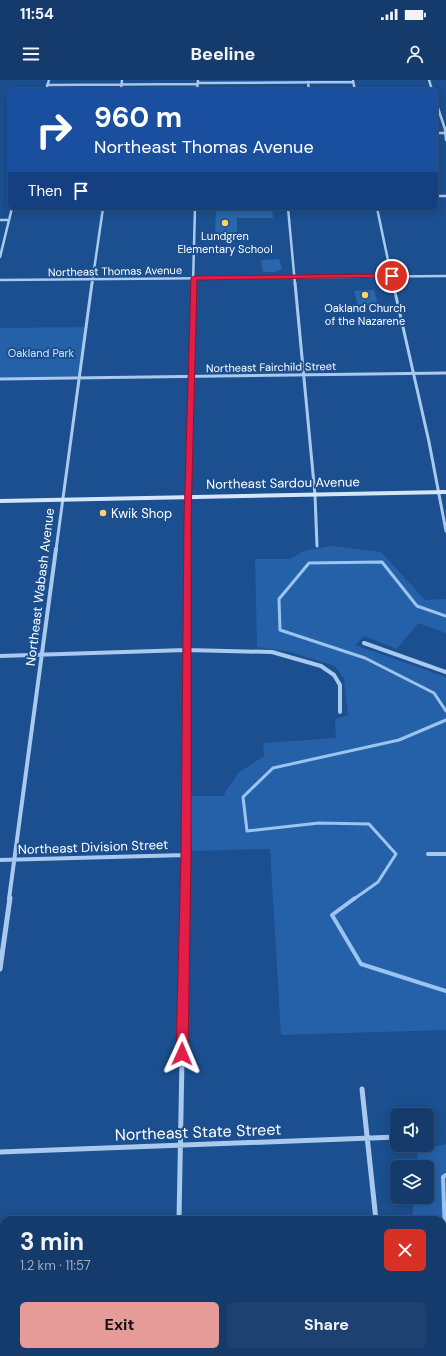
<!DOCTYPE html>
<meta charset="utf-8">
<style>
:root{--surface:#143b6b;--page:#1d4271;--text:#f1f3f6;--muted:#9dadc1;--line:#33557e;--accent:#e69b98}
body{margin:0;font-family:"DM Sans",sans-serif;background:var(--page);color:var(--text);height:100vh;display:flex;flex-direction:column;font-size:15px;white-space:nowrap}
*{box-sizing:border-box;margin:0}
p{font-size:13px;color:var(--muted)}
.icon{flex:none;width:22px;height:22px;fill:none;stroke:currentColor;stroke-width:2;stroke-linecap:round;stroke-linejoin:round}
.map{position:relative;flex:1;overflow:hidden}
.sheet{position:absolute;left:0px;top:1136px;width:446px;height:140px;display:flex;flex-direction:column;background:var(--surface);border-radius:12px 12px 0 0;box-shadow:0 2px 10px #0003,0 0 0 1px var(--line)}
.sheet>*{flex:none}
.guide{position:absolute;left:8px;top:8px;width:430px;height:122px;border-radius:6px;box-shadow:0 2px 10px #0003,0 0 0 1px var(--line);background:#1a4fa0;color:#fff;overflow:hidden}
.fabs{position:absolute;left:390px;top:1028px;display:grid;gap:8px}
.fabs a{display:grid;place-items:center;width:44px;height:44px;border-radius:6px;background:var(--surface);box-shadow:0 2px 10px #0003,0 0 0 1px var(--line);font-size:20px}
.pin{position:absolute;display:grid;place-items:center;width:34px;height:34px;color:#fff;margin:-17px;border:2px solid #fff;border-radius:50%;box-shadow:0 1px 4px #0007}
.me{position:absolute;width:44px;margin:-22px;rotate:1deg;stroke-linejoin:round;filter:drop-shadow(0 0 3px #0008)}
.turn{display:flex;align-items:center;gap:14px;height:84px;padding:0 20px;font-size:18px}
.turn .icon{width:52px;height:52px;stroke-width:2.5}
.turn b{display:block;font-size:28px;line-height:34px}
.then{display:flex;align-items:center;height:38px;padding:0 20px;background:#0003;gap:8px;font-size:15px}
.round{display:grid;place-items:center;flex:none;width:42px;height:42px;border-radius:6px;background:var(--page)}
.summary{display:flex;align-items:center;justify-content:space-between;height:68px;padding:0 20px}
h1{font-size:24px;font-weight:700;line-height:30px}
.action{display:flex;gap:8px;margin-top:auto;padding:8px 20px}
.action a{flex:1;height:46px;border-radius:6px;background:var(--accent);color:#111;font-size:16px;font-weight:700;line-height:46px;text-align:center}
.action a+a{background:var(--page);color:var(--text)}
.status{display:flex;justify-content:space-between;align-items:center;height:28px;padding:0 20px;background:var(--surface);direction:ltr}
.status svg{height:11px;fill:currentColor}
header{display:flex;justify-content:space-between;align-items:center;height:52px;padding:0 20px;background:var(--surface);font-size:18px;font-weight:700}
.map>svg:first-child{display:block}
.green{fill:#2461a8}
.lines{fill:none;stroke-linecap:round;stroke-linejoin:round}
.stream-far1{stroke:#9cc4f0;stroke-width:3}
.stream{stroke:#9cc4f0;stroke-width:4}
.building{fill:#2a66ad}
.minor-far3{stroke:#a9c9ee;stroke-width:2.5}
.minor-far2{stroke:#a9c9ee;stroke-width:3}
.minor-far1{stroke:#a9c9ee;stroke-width:4}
.minor{stroke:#a9c9ee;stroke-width:5}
.secondary{fill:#d6e6fa;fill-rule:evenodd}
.route{fill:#e11d48;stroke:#92132f}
.poi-dot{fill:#ffd166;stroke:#1b4f8f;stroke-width:1.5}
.labels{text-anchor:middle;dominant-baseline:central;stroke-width:4;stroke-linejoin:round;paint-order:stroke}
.far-poi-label{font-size:11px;fill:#fff;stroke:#1b4f8f}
.far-street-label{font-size:11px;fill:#fff;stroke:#1b4f8f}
.far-park-label{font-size:11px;fill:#cfe3fa;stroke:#1b4f8f}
.street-label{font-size:13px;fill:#fff;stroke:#1b4f8f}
.poi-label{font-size:13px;fill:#fff;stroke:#1b4f8f;text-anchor:start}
.near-street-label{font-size:16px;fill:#fff;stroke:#1b4f8f}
</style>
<div class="status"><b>11:54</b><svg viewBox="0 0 49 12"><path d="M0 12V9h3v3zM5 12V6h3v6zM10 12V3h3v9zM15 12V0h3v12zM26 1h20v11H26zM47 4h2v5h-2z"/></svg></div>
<header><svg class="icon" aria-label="menu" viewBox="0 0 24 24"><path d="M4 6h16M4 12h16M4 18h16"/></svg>Beeline<svg class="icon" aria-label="person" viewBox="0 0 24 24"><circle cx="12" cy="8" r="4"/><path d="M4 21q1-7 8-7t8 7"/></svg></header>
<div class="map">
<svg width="446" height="1276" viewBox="0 0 446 1276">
<rect width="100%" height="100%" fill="#1b4f8f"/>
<path class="green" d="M86,247L79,298L0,299V248Z
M332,466L381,472L425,520L446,519V553L418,543L397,569L364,556L355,565L446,597V950L281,955L270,769L192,771L190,716H223L238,693L264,676L263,663L336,658L335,639L348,635L344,599L335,586L290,572L257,567L255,479H290L306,470Z
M446,1064V1276H396L395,1272H442V1140H412L414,1117H427V1087H416L418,1071Z"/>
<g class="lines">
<path class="stream-far1" d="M446,536L417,526L382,482L309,483L279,519L280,550L365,578L434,613L446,631
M354,819L378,802L396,774L369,744L319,743L247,751L243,717L273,688L399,660L446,640"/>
<path class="stream" d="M355,818L332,835L361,884L446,911
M446,1095L443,1097L446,1180"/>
</g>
<path class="building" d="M216,128L272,129L273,138H237V152H232V158H215Z
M279,179L282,189L275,192H263L261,180Z
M374,210L378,225H358L354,211Z"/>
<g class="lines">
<path class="minor-far3" d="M429,0L432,10
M353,1L355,10
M308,2L309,10
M199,3L353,2
M47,5L197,4
M46,10L49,0
M121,10L122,0
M197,10L198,0
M436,22L445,49L446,60
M436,53H446
M436,116H446
M288,128L295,204
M377,128L393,204
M0,140H9
M0,177L12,128
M0,200L446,196
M92,204L103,128
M193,204L195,128"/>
<path class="minor-far2" d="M295,203L315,415L317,466
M393,203L429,362L446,451
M0,299L446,293
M56,470L92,203
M187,470L193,203"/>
<path class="minor-far1" d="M364,563L446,592
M0,576L186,570L272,572L321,586L334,595L340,605V632
M428,774H446
M0,780L186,775
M9,819L56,469
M185,819L187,469"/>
<path class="minor" d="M0,889L10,818
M362,1009L376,1140
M427,1056H432
M0,1072L397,1057
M179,1140L185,818
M178,1272V1276"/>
<path class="secondary" d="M446,410V414L0,423V419Z"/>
</g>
<path class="route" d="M392,194L394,195V197L197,200L191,442V775L188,974L186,977H178L176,974L181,775L184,442L191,198L194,196Z"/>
<g class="poi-dot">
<circle cx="225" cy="143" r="4"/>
<circle cx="365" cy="215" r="4"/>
<circle cx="103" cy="433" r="4"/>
</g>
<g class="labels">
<g class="far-poi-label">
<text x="225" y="156">Lundgren<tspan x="225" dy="13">Elementary School</tspan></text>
<text x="365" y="228">Oakland Church<tspan x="365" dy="13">of the Nazarene</tspan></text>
</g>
<g class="far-street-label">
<text transform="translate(115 191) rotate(-1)">Northeast Thomas Avenue</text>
<text transform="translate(271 287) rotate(-1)">Northeast Fairchild Street</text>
</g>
<g class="far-park-label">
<text x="41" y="273">Oakland Park</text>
</g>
<g class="street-label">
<text transform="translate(283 403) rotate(-1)">Northeast Sardou Avenue</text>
<text transform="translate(40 507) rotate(-83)">Northeast Wabash Avenue</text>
<text transform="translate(93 767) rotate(-2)">Northeast Division Street</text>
</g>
<g class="poi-label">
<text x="111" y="433">Kwik Shop</text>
</g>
<g class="near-street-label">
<text transform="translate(198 1052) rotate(-2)">Northeast State Street</text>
</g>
</g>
</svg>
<div class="fabs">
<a><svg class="icon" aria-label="sound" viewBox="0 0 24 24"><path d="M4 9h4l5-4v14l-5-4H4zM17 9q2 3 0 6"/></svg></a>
<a><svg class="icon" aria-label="layers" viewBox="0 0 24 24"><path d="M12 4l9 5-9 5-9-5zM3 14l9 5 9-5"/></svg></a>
</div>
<div class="pin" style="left:392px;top:196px;background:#d93025"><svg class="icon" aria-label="arrive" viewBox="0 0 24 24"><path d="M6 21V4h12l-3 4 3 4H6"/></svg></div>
<svg class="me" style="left:182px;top:974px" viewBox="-20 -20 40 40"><path d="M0-17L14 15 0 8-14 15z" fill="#e11d48" stroke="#fff" stroke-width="4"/></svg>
<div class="guide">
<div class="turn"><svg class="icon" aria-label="right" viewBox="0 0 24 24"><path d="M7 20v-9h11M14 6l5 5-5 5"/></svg><div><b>960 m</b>Northeast Thomas Avenue</div></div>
<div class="then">Then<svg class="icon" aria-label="arrive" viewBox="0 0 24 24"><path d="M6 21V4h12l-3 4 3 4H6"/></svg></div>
</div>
<section class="sheet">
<div class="summary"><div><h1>3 min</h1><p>1.2 km · 11:57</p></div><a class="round" style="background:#d93025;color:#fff"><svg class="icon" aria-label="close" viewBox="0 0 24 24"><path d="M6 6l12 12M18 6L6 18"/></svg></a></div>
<div class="action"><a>Exit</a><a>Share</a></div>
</section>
</div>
